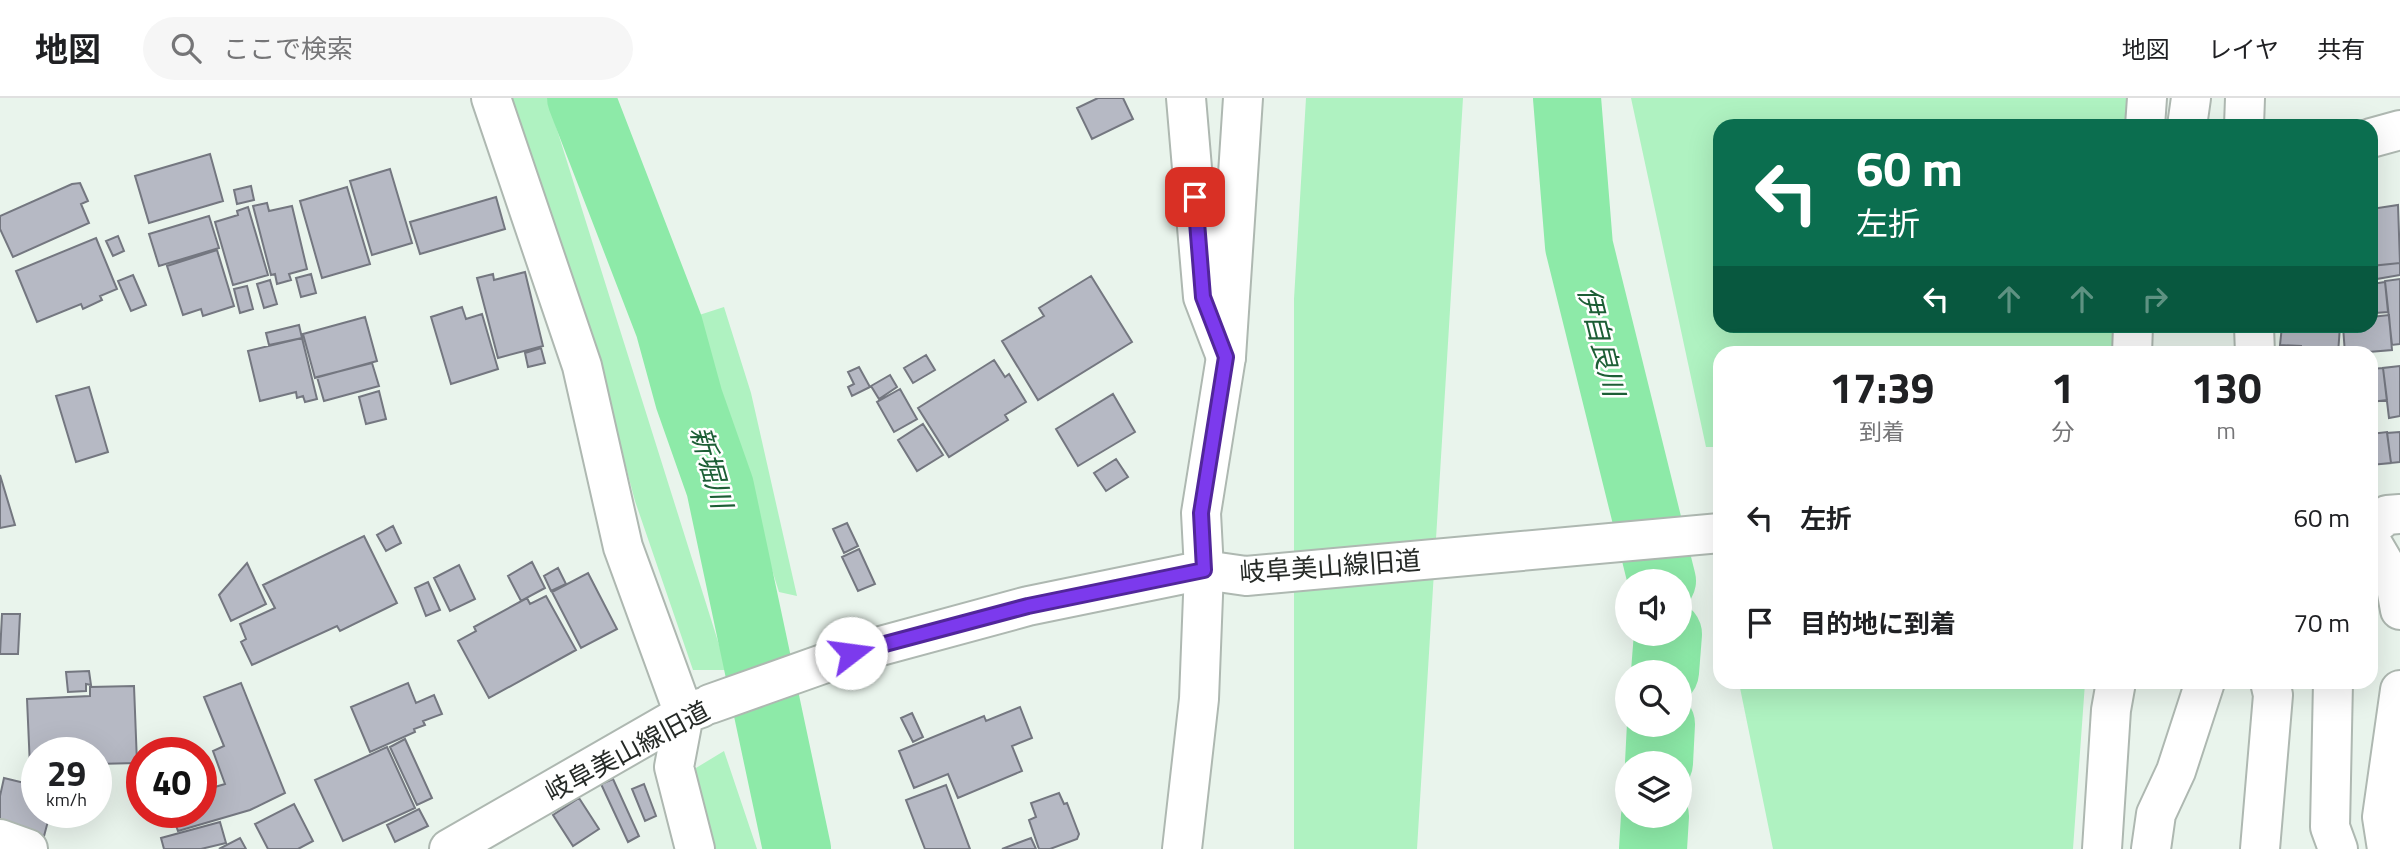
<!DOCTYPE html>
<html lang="ja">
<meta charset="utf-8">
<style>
:root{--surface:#fff;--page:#f6f6f6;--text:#202124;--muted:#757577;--line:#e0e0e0}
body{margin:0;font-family:"Titillium Web","Noto Sans JP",sans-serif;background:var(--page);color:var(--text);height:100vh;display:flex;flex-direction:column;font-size:26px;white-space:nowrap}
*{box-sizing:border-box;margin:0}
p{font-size:23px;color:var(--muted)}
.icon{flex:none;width:38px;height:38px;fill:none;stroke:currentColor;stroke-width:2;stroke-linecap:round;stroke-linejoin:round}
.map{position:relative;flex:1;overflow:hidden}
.sheet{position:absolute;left:1713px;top:248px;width:665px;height:343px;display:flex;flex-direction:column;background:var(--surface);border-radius:21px;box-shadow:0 7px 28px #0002}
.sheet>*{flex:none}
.guide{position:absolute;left:1713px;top:21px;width:665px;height:214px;border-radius:21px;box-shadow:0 7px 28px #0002;background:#0b6e4f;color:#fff;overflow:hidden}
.buttons{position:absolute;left:1615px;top:471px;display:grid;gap:14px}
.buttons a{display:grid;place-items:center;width:77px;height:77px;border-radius:50%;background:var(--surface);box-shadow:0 7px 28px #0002;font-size:35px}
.speed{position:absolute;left:21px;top:639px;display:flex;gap:14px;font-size:35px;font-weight:700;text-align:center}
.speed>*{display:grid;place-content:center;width:91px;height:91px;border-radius:50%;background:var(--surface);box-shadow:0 7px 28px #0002;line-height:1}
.speed small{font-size:18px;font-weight:400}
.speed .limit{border:10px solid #d22;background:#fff;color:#111}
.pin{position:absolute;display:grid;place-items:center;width:60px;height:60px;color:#fff;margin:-30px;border-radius:14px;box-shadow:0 4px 10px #0006}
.me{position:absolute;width:77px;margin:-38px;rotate:75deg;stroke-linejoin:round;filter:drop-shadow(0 0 5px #0008)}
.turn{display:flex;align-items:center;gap:24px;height:147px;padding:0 28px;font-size:32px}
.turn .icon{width:91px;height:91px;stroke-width:2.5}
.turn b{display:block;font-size:49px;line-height:60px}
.lanes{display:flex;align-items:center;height:66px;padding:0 28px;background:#0003;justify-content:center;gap:35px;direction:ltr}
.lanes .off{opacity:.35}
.eta{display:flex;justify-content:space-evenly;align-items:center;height:119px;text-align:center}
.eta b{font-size:42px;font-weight:700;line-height:49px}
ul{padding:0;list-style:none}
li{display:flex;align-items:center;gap:21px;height:105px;padding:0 28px}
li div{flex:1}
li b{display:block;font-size:26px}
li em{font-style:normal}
header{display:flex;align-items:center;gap:42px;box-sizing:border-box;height:98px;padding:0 35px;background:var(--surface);border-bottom:2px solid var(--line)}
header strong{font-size:33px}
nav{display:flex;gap:38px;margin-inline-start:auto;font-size:24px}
.search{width:490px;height:63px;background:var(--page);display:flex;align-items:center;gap:18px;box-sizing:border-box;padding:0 24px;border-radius:38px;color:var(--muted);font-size:26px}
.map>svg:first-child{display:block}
.green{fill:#aff2c1}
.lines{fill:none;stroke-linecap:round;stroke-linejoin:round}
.river{stroke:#8deaa8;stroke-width:68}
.building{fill:#b6b9c4;stroke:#747780;stroke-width:2}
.minor-casing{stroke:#aeb8b1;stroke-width:42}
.tertiary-casing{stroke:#aeb8b1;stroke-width:42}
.minor{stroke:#fff;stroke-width:38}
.tertiary{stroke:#fff;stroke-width:38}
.route-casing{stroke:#51269a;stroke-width:18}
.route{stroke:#7c3aed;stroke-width:12}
.labels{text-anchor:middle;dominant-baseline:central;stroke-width:5;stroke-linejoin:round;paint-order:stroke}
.street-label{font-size:26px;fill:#262a27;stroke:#fff}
.water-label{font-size:28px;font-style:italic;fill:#1c5e35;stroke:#fff}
</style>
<header>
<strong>地図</strong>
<div class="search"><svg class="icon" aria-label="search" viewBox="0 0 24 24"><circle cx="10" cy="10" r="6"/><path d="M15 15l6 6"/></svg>ここで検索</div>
<nav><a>地図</a><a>レイヤ</a><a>共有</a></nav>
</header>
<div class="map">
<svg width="2400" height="751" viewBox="0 0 2400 751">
<rect width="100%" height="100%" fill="#e9f4ec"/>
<path class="green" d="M509,0H547L727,572H693L635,403L598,264Z
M1306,0H1463L1417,751H1294V201Z
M1631,0H2133L2131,28H1720V228H2120L2119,255L1720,256V349H1706Z
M724,209L751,295L797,498L779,494L693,219Z
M1739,585H2085L2073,751H1773Z
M724,653L757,751H715L691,673Z"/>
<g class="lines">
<path class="river" d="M581,0L669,228L689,301L720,389L797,751
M1567,0L1579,148L1662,483
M1665,574L1668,536
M1659,665L1661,626
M1653,751L1655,718"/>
</g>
<path class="building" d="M1098,0H1123L1133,21L1092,41L1077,10Z
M210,56L223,103L149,125L135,78Z
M390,71L412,145L372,157L350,83Z
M80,85L88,103L81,106L89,125L13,159L0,131V118L72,86Z
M251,88L254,102L237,106L234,92Z
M347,89L370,166L322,180L300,103Z
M496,99L505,131L420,156L410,124Z
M267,105L269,113L292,108L307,171L289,176L291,182L277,186L275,176L271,177L253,108Z
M2398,107L2400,165L2371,168V111Z
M248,109L268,177L233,187L215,124L238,117L237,113Z
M209,118L219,150L159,168L149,136Z
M118,138L124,153L113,158L106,143Z
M96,140L117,191L100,198L102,202L83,211L81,206L37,224L16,173Z
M217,152L234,208L203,218L201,211L183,217L167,168Z
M2400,165V177L2371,182V168Z
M525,174L543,248L498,260L477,180L493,176L494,182Z
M311,176L316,195L301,199L296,180Z
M133,177L146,207L131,213L118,183Z
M1091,178L1132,244L1038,302L1002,243L1044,218L1039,210Z
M2400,181V246L2392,247L2385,183Z
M270,182L277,206L264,210L257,186Z
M2385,184L2388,214L2375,215L2372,186Z
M247,188L253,211L240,215L234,191Z
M462,209L466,221L482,216L498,271L451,286L431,219Z
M2389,217L2392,252L2345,256L2343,228H2371V219Z
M365,219L377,263L315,280L303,236Z
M299,227L302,240L269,247L266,235Z
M2282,228H2340L2338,256L2301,253V248L2280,247Z
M302,240L317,301L305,304L303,298L297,300L296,294L260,303L248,253Z
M541,250L545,265L528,269L525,255Z
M926,257L935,272L913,285L904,270Z
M994,262L1005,279L1009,276L1026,304L1005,317L1008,322L949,359L918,310Z
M372,265L379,288L324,303L317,279Z
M2400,268V318L2389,320L2383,270Z
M859,269L870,289L852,298L848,289L854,286L848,274Z
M2383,270L2387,302L2372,304L2371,320V271Z
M890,277L897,289L879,301L871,288Z
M89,289L108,354L76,364L56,298Z
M900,291L917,321L894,334L877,304Z
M379,293L386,321L366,326L359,299Z
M1113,296L1135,334L1078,368L1056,331Z
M923,326L943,357L917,373L898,342Z
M2387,334L2391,365L2371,367V336Z
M2400,334V364L2391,365L2387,335Z
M1116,361L1128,379L1106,393L1094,375Z
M0,377L15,427L0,430Z
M847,425L858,448L844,455L833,431Z
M393,428L401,445L386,453L377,437Z
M364,438L397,505L340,533L337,528L252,567L241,544L246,541L240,526L275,510L263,487Z
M859,451L875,486L858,493L842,459Z
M532,464L545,490L521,503L508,478Z
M247,465L266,506L231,523L219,497Z
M459,467L475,501L450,513L434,480Z
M558,470L566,486L551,493L544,478Z
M588,475L617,531L581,550L552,494Z
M428,484L440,512L426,518L415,490Z
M546,498L576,552L489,600L458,543L476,533L474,529L527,500L530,506Z
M2,516H20L18,556H0Z
M89,573L91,587L86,586V593L68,594L66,574Z
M241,585L285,695L250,712L178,733L171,714H201V693L225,686L213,653L224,648L204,599Z
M408,585L416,605L434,597L442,616L423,623L425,627L414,631L415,634L370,654L351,609Z
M134,588L137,665L96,666V654H37V669H30L27,601L90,598V589Z
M1020,609L1032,640L1012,648L1022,673L958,700L948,676L914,690L899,653L984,618L986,623Z
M912,615L923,639L913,644L901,620Z
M405,641L432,700L417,707L390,649Z
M387,649L415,710L343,743L315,682Z
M4,680L37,688V714H57L55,724L48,723L43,742L0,727V698Z
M613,681L639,738L628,744L601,686Z
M644,686L656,718L645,723L632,691Z
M946,687L970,751H925L906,702Z
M1059,695L1064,706L1067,705L1079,736L1077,741L1050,751H1039L1029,722L1036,719L1031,705Z
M579,700L599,731L573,748L553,717Z
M294,706L313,743L298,751H268L255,726Z
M419,711L428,728L395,744L387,727Z
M220,724L226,745L201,751H164L161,740Z
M240,740L246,751H219Z
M1031,740L1036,751H1002Z"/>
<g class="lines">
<g class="minor-casing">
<path id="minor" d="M491,0L582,268L623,449L684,616L674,669L695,751
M1186,0L1203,199L1226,259
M2145,28L2147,0
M2187,28L2191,0
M2244,28L2245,0
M2371,40L2400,32
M2254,228L2255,256
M2132,256L2133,228
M2371,429L2387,417L2400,416
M2371,443L2395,484L2400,512
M0,741L28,751
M449,751L684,616L701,610
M1182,751L1199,601L1204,472
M2102,751L2111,612L2116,584
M2151,751L2156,716L2176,673L2205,584
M2260,751L2273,597L2270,584
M2387,751L2382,719L2400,592"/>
</g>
<g class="tertiary-casing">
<path id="tertiary" d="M1204,472L1201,415L1226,259L1243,0
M2333,584L2330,729L2338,751
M710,606L851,556L1028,508L1204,472L1246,478L1720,435"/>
</g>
<use href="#minor" class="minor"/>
<use href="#tertiary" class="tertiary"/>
</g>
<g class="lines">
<g class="route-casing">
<path id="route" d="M851,555L1028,508L1204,472L1201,415L1226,259L1203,199L1195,99"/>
</g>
<use href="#route" class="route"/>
</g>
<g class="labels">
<g class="street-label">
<text transform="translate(1330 468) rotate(-4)">岐阜美山線旧道</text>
<text transform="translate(627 653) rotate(-28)">岐阜美山線旧道</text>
</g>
<g class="water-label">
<text transform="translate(1602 243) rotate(76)">伊自良川</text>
<text transform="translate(712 369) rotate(74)">新堀川</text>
</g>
</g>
</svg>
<div class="buttons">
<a><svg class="icon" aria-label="sound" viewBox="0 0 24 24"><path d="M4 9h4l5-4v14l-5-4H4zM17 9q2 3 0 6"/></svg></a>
<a><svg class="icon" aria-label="search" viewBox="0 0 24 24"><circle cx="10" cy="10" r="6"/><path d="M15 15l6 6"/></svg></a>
<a><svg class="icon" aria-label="layers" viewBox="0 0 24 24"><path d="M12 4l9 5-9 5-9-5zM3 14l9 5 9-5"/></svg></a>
</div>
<div class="speed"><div>29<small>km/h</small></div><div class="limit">40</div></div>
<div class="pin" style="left:1195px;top:99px;background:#d93025"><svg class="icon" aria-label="arrive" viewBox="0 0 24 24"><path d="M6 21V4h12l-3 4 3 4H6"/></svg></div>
<svg class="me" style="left:851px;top:555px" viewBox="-20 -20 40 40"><circle r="19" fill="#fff"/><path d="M0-13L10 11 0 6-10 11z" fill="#7c3aed"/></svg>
<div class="guide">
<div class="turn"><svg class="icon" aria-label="left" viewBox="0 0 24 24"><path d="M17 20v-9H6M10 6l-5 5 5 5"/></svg><div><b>60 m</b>左折</div></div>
<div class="lanes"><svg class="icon" aria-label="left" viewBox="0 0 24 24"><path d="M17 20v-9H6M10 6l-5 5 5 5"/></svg><svg class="icon off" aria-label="ahead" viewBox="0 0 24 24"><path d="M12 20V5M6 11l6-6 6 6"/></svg><svg class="icon off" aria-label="ahead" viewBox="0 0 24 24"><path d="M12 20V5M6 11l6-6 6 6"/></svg><svg class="icon off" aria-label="right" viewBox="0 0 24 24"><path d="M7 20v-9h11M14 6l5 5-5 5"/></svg></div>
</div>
<section class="sheet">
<div class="eta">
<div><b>17:39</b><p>到着</p></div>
<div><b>1</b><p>分</p></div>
<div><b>130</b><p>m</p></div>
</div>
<ul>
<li><svg class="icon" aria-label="left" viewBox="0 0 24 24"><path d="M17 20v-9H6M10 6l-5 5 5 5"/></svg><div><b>左折</b></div><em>60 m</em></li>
<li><svg class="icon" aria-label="arrive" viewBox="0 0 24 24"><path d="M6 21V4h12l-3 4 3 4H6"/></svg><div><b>目的地に到着</b></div><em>70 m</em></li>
</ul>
</section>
</div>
